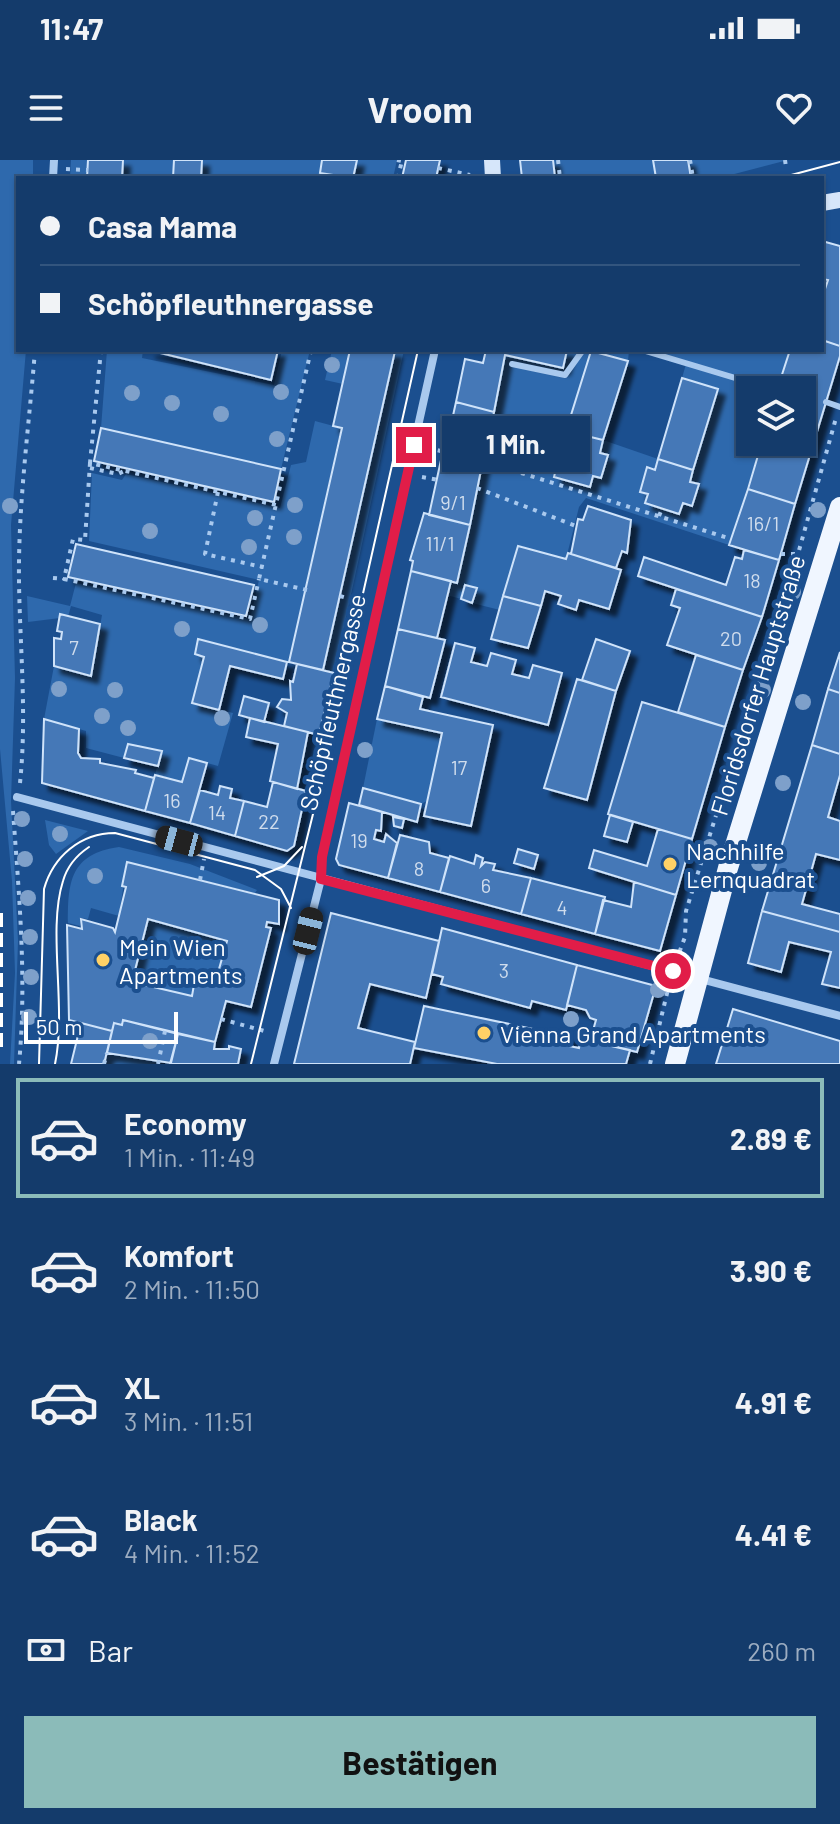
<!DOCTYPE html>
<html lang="de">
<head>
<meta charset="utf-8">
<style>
	:root { --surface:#143b6b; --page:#1d4271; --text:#f1f3f6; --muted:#9dadc1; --line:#33557e; --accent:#8bbbb9 }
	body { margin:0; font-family:Barlow,sans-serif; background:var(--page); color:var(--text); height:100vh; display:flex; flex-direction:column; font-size:30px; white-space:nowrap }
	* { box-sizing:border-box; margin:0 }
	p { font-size:26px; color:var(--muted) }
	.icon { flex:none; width:44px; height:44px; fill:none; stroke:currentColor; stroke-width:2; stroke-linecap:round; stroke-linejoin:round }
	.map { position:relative; height:904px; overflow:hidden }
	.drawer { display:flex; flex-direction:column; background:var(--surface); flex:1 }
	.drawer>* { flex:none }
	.hud { position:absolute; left:16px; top:16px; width:808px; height:176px; border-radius:0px; box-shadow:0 2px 6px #0004,0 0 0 2px var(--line); display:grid; align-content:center; height:176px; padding:0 24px; background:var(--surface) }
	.fabs { position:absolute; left:736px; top:216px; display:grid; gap:16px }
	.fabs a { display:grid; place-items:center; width:80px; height:80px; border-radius:0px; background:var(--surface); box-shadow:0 2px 6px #0004,0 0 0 2px var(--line); font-size:40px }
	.scale { position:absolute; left:24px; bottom:20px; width:154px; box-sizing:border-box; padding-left:8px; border:4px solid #fff; border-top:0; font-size:22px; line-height:28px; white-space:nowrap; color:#fff; -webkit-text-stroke:6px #1b4f8f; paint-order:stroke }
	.end { position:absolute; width:36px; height:36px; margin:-18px; border:10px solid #e11d48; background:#fff; box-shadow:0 0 0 4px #fff }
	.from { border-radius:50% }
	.bubble { position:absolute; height:56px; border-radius:0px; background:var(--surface); box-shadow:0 2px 6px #0004,0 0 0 2px var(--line); font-size:26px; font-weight:700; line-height:56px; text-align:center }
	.car { position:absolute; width:24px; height:48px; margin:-24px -12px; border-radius:10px; box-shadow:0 0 6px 2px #0007; background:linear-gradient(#222 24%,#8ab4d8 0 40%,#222 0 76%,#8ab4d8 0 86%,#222 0) }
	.hud b { display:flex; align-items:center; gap:28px; height:76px; font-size:30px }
	.hud b+b { border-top:2px solid var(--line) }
	.hud i { width:20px; height:20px; background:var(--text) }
	ul { padding:14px 0 0; list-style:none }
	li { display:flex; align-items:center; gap:24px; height:120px; margin:0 16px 12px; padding:0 8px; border:4px solid transparent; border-radius:0px }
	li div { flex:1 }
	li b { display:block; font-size:30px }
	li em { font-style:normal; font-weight:700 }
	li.current { border-color:var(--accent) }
	li>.icon { width:72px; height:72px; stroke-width:1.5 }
	.pay { display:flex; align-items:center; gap:20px; height:88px; padding:0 24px; font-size:30px }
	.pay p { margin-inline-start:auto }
	.cta { display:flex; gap:16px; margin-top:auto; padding:16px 24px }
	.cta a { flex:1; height:92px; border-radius:0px; background:var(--accent); color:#111; font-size:32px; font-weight:700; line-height:92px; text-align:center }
	.status { display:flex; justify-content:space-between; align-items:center; height:56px; padding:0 40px; background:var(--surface); direction:ltr }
	.status svg { height:22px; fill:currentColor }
	header { display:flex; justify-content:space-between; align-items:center; height:104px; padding:0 24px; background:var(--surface); font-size:36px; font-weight:700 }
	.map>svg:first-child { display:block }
</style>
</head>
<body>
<div class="status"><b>11:47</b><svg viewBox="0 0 49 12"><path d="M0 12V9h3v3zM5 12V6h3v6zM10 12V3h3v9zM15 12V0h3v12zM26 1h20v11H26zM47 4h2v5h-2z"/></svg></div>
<header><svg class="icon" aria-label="menu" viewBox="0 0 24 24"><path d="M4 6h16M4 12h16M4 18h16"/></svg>Vroom<svg class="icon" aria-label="heart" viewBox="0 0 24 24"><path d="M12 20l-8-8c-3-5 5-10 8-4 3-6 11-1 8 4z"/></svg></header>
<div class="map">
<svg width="840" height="904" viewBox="0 0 840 904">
	<defs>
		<filter id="shadow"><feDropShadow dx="7" dy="7" stdDeviation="2" flood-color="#0009"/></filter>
	</defs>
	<rect width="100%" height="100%" fill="#1b4f8f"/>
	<!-- green -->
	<path fill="#2e69ad" d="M0,0h33v18h-15v172h8l-15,175 4,153 -4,123 7,140 -4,123h-4l5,-91 -3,-92 -12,-132z
		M71,0h17l-1,18h-17z
		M123,0h274l-4,18h-271z
		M553,0h100l3,18h-101z
		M688,0h100l-69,18h-28z
		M107,190h36l-1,8 132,27 8,-35h28l-29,119 -180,-41z
		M332,190h18l-7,34 -18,-4z
		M392,190h12l-70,323 -11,-3 72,-319z
		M567,190h62l-1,11 -37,-10 -37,126 35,10 4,-11 8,2 7,-22 -8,-3 3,-13 55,19 -3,11 -8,-2 -7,23 8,3 -3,9 34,11 4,-11 8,3 7,-21 -8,-3 28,-93 -36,-11 4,-14 -44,-14h148l-13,40h-27v52h12l-33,103 -143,-47 -7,9 -13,52 -48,-13 -18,64 -28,-7 4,-14 -11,-4 -4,14 -14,-4 4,-14 6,1 28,-130 8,1 4,-21 -7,-2 15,-75 57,13z
		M315,261l26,7 -52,234 -91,-22 -3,14 9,3 -11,46 40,10 -15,53 -29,-8 -7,24 -27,-7 6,-24 -33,-7 -4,14 -38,-10v-17l-42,-12 10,-53 37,9 11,-60 -31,-9 -3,11 -40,5 -1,-26 43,10 6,-23 174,36 9,-39 -170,-39 3,-68 30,7 4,-6 154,34 11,-43 15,-3z
		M377,559l65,14 -15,68 -6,3 -58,-16z
		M45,660l43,11 -32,23 -7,-9z
		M119,687l71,17 67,26 -2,3 -128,-31 -8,54 -28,-8 -3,11 -8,-1v8l-12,-3c0,-41 2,-69 51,-76z
		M148,759l79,22 -12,42 -19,-4 -4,17 -60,-14z
		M107,893l51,8v3h-54z"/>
	<!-- building -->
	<path fill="#4478b7" stroke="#cfe3fa" stroke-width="2" fill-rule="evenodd" filter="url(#shadow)" d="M88,0h35l-1,18h-35z
		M174,0h28l-1,18h-28z
		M322,0h35l-4,18 -33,-5z
		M406,0h34l-4,18h-34z
		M520,0h33l2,18h-33z
		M653,0h35l3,18h-35z
		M822,81l18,5v100l-18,-6v-42l6,-18 -6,-1z
		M822,180l18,6v10l-45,148 -47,-15 14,-47h40v-52h-25l13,-40h32z
		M148,190h130l-7,30z
		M350,190l45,1 -72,319 -34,-8 53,-234 -9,-2z
		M486,190h81l-4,18 -58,-13 -11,57 -38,-10 9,-43 18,4z
		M591,191l37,10 -25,79 -37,-9z
		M682,218l36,11 -25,81 -35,-11z
		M456,242l38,10 -4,18 7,2 -4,21 -8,-1 -4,18 -38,-9z
		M101,268l180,41 -7,33 -180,-41z
		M566,271l37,9 -3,13 8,2 -7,23 -8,-2 -3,11 -36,-10 3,-12 -9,-3 7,-23 9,3z
		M658,299l35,11 -3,12 9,2 -7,22 -9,-3 -4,11 -34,-11 3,-9 -8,-2 7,-25 8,3z
		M441,300l40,10 -11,55 -41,-10z
		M748,329l47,15 -16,56 -50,-15z
		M588,346l43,14 -4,33 -5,-2 -6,17 -45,-14 7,-35 5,1z
		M424,353l46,12 -13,58 -46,-12 2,-10 -3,-1z
		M76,384l178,41 -8,31 -178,-39z
		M518,386l48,13 2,-6 53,17 -12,39 -30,-9 -3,10 -18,-6 3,-8 -16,-5 -4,15 -38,-10z
		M744,390l35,10 -17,57 -124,-41 6,-19 82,28 9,-28 7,2z
		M411,411l40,10 -14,57 -39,-9z
		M465,425l12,3 -5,15 -11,-4z
		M676,429l86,28 -19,53 -76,-25 13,-37 -9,-3z
		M503,436l38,10 -13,42 -37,-9z
		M60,454l40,10 -9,52 -37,-10v-28l7,1 1,-7 -5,-1z
		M398,469l47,11 -15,58 -45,-12z
		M198,479l89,23 -4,17 -53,-13 -11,44 -27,-7 12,-46 -9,-3z
		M596,479l34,12 -14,40 -34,-11z
		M455,483l20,5 -4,14 16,4 4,-13 25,7 -4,14 17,4 4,-13 29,8 -14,52 -107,-28z
		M840,492v41l-12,-4z
		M696,495l47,15 -18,57 -47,-15z
		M297,504l37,9 -15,62 -35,-9 3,-13 -10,-6 5,-8 9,1 -1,-19 3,1z
		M577,519l39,12 -29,109 -43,-12z
		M385,526l38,11 -3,12 73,16 -22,101 -47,-10 18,-83 -65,-14z
		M828,529l12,4v61l-28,-9z
		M244,536l25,7 -5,19 -25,-7z
		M642,542l83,25 -33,112 -84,-25z
		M250,558l58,14 -11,57 -27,-8 8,-37 -32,-7z
		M44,559l35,10 -1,24 3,5 19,1v4l36,7 -1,3 19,5 -9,33 -103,-28z
		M128,584l34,7 -4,15 -34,-8z
		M812,585l28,9v21l-12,42 12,4v39l-24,-6 -14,50 38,10v18l-78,-21z
		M189,598l18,5 -17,60 -45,-12 10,-36 27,7z
		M273,622l33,9 -12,55 -7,5 -52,-15 9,-35 23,6z
		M220,626l12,3 -2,9 14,3 -9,35 -45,-13 10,-33 18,5z
		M363,628l58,16 -4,18 -58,-17z
		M349,643l33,9 -1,19 -5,-1 -2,9 10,3 2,-8 11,9 -9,35 -49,-13 -3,-6z
		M610,655l23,7 -6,20 -23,-6z
		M393,657l11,2 -2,9 -8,-2z
		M658,669l34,10 -16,56 -87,-27 5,-18 53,16z
		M400,675l29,7 1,11 19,5 -9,34 -52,-14z
		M518,689l20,6 -4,14 -20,-6z
		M476,695l7,3 -2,8 4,-4 10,2 -2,6 38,8 -10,36 -81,-22 10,-36 24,8z
		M127,702l152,38v24l-12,-2 -1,5 5,1 -20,79 -25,-6 -11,41 -92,-22 -1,5 -8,-2 -2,8 -43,-11 -2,-95 15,4 -1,-10 32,9 2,4 11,-45 -4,-1zM148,759l79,22 -12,42 -20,-4 -3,17 -60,-14z
		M531,718l74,19 -10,37 -74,-20z
		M634,722l42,13 -16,56 -65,-17 8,-34 28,7z
		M762,751l78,21v56l-18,-4 9,-32 -42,-10 -8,30 -33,-9z
		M331,753l108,28 -13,57 -56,-14 -12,44 57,14 -5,22h-116z
		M442,768l135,37 -11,45 -34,-9 -2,7 -89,-24 2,-7 -11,-3z
		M577,805l79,21 -19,66 -47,-11 6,-21 -6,-2 -4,-8 -19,-5z
		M424,846l147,31 -2,9 10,2 2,-9 49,11 -4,14h-129l-83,-16z
		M733,849l107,32v23h-124z
		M123,860l55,14 -7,29 -64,-10 7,-30 8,2z
		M81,863l31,8 -8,33h-33z
		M178,874l37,8 -1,7h15v-3l12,3 -3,15h-68z"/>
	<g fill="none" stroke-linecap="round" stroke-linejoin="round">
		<!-- path -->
		<path stroke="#a9c9ee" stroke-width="4" stroke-dasharray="4 6" stroke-linecap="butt" d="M397,0l9,2
			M558,0l2,18
			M690,0l3,18
			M785,0l1,7
			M438,8l32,7
			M66,9l22,1
			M398,18l4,-18
			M822,122l5,1
			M101,190l-11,113 186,42
			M428,288l17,4
			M483,301l248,78
			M90,303l-5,77 -12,-1 -9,40 186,40 9,-40
			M90,308l28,6 6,-3
			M422,317l17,3
			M477,328l99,38
			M218,332l-13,62 57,13
			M659,356l3,-7
			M781,394h17
			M53,418l11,1
			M307,430l-48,-11 52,-229
			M340,436l25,7
			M20,623c7,-67 0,-134 -1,-201 -1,-78 10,-155 16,-232
			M13,651c6,84 14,168 6,253
			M200,720l4,-21
			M676,801l9,-24 1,-26 112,-357 38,-136
			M221,859l47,13
			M104,904l3,-11
			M158,904l7,-33
			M650,904l19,-79"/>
		<!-- lane -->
		<path stroke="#a9c9ee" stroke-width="6" d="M642,190l133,40
			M512,204l53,11 18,-25
			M826,242l14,5"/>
		<!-- street -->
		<path stroke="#a9c9ee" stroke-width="8" d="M53,18l1,-18
			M17,637l823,219
			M274,904l47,-185 1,-22 113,-507"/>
		<!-- secondary -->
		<path stroke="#d6e6fa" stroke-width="16" d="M492,0l1,18
			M822,43l18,-3"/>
		<!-- primary -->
		<path stroke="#f0f6ff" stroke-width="20" d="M675,904l53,-196 112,-361"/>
		<!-- tram -->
		<path stroke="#fff" stroke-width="2" d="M780,18l60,-16
			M257,717l27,-11 18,-19
			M39,904l5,-175c9,-32 36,-56 71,-56l140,37 26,19 10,19
			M55,904c12,-57 -8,-133 8,-183 4,-14 14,-26 26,-34
			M251,904l64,-258 103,-456"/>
		<!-- rail -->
		<path stroke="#fff" stroke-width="6" stroke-dasharray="14 6" stroke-linecap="butt" d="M0,753v139"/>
	</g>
	<!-- trees -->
	<g fill="#7ea0ca">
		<circle cx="332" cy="205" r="8"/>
		<circle cx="281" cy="232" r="8"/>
		<circle cx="132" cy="233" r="8"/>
		<circle cx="172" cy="243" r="8"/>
		<circle cx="221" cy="254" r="8"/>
		<circle cx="277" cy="279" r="8"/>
		<circle cx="295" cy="345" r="8"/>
		<circle cx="10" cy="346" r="8"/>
		<circle cx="818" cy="350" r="8"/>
		<circle cx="255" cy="358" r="8"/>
		<circle cx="150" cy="371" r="8"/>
		<circle cx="294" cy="377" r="8"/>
		<circle cx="249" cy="387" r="8"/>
		<circle cx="793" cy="432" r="8"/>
		<circle cx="260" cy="465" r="8"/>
		<circle cx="182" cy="469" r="8"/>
		<circle cx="59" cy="529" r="8"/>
		<circle cx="115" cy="530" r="8"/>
		<circle cx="763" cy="530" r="8"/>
		<circle cx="803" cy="542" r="8"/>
		<circle cx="102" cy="556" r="8"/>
		<circle cx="222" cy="558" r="8"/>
		<circle cx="128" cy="568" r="8"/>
		<circle cx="365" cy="590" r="8"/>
		<circle cx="783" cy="623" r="8"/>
		<circle cx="22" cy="659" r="8"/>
		<circle cx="60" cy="674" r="8"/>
		<circle cx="710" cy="687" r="8"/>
		<circle cx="25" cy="699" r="8"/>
		<circle cx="759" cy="703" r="8"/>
		<circle cx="95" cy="716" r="8"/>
		<circle cx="28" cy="738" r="8"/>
		<circle cx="30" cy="777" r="8"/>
		<circle cx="31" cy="817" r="8"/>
		<circle cx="658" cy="830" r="8"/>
		<circle cx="29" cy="857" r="8"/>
		<circle cx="571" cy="859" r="8"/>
		<circle cx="150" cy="881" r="8"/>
	</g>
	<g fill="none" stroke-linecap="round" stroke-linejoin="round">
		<!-- route -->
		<path stroke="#e11d48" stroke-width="10" d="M414,285l-92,412 -1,22 352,92"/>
	</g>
	<!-- markers -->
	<g fill="#ffd166" stroke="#1b4f8f" stroke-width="3">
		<circle cx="670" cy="704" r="8"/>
		<circle cx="103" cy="800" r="8"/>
		<circle cx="484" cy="873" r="8"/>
	</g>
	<g text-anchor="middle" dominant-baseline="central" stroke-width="8" stroke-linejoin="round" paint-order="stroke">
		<!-- number labels -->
		<g font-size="20" fill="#d0dded">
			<text x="453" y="342">9/1</text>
			<text x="763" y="363">16/1</text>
			<text x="440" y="383">11/1</text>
			<text x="752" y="420">18</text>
			<text x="731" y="478">20</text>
			<text x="74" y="487">7</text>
			<text x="459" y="607">17</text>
			<text x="172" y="640">16</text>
			<text x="217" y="652">14</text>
			<text x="269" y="661">22</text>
			<text x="359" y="680">19</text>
			<text x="419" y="708">8</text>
			<text x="486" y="725">6</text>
			<text x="562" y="747">4</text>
			<text x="504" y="810">3</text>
		</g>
		<!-- street labels -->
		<g font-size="24" fill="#fff" stroke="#1b4f8f">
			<text transform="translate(757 525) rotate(-73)">Floridsdorfer Hauptstraße</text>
			<text transform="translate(332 542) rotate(-77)">Schöpfleuthnergasse</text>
		</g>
		<!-- poi labels -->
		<g font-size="24" fill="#fff" stroke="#1b4f8f" text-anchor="start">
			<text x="686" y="690">Nachhilfe<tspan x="686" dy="28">Lernquadrat</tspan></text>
			<text x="119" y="786">Mein Wien<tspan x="119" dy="28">Apartments</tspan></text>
			<text x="500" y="873">Vienna Grand Apartments</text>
		</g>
	</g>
</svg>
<div class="fabs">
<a><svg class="icon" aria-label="layers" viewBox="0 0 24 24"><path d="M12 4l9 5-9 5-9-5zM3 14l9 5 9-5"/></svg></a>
</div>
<div class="scale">50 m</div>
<i class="end from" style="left:673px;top:811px"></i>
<i class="end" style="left:414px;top:285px"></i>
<div class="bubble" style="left:442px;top:256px;width:148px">1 Min.</div>
<i class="car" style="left:179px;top:681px;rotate:285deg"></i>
<i class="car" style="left:308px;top:771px;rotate:14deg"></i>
<div class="hud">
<b><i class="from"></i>Casa Mama</b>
<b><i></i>Schöpfleuthnergasse</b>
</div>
</div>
<section class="drawer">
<ul>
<li class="current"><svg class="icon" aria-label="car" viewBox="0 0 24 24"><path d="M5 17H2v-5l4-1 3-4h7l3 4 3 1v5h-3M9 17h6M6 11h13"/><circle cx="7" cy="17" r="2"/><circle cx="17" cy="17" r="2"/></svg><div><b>Economy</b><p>1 Min. · 11:49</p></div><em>2.89 €</em></li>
<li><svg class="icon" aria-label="car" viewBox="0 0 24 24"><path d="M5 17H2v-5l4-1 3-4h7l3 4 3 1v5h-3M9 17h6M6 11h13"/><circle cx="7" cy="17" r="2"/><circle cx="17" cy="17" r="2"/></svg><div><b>Komfort</b><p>2 Min. · 11:50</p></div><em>3.90 €</em></li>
<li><svg class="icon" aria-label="car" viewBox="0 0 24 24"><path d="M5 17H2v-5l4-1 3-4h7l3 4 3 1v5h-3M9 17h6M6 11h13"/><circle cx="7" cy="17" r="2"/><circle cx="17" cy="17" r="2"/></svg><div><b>XL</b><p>3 Min. · 11:51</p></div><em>4.91 €</em></li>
<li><svg class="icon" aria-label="car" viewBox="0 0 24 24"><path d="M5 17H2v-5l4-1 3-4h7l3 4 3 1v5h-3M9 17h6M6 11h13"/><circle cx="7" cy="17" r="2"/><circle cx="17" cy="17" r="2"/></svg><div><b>Black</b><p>4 Min. · 11:52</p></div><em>4.41 €</em></li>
</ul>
<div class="pay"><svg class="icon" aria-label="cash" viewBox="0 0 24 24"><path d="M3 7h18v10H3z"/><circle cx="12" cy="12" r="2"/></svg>Bar<p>260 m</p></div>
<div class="cta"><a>Bestätigen</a></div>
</section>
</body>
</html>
